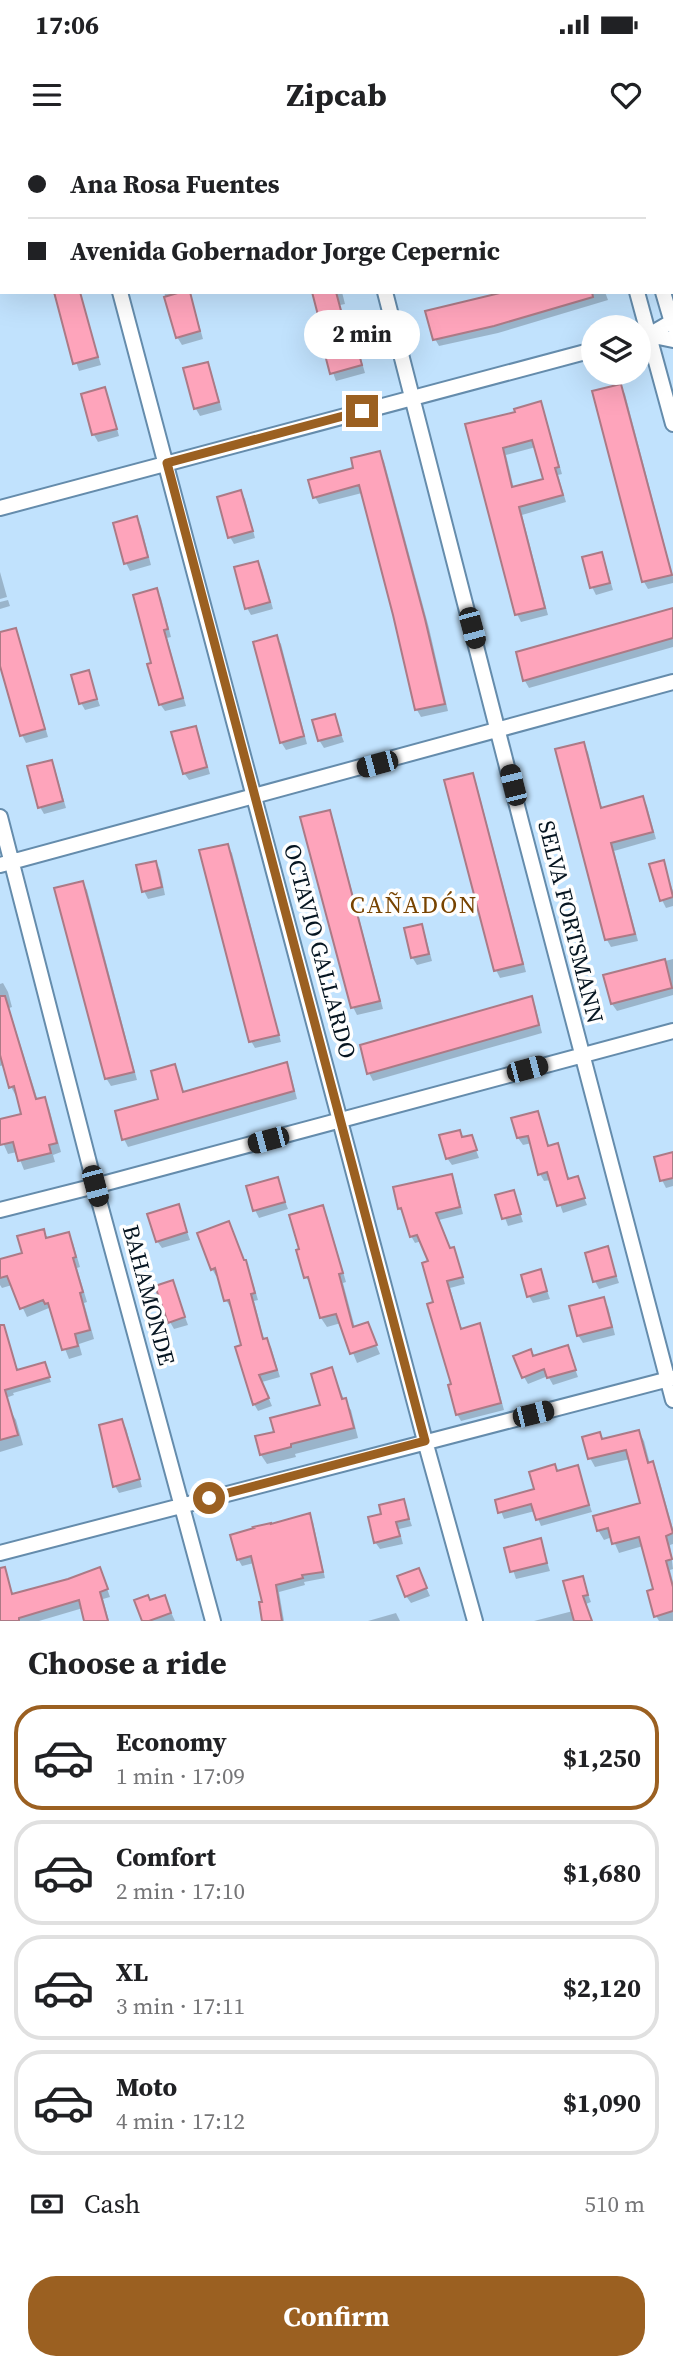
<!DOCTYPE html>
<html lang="en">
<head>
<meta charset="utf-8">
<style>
	:root { --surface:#fff; --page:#f6f6f6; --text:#202124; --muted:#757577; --line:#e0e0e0; --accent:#9b6021 }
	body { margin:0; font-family:"Source Serif 4",serif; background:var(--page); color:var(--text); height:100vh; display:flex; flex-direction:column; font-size:26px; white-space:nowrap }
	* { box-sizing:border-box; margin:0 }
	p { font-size:23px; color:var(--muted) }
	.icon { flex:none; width:38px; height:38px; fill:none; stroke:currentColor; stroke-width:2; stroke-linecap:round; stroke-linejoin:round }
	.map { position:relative; height:1481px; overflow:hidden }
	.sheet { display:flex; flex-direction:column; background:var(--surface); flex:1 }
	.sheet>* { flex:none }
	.hud { position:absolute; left:0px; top:0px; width:674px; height:154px; box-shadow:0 7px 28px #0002; display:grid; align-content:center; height:154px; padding:0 28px; background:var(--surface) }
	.tools { position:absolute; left:581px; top:175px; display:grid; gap:14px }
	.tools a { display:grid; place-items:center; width:70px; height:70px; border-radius:50%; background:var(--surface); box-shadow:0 7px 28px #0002; font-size:35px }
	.end { position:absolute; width:32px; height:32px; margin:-16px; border:9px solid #9b6021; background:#fff; box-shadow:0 0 0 4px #fff }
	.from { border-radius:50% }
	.bubble { position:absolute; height:49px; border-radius:24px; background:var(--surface); box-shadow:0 7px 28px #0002; font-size:23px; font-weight:700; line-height:49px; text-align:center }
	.car { position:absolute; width:21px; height:42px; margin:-21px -10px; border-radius:9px; box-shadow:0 0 5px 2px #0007; background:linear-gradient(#222 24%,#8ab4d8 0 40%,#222 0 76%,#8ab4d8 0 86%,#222 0) }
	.hud b { display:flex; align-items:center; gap:24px; height:66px; font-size:26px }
	.hud b+b { border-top:2px solid var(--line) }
	.hud i { width:18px; height:18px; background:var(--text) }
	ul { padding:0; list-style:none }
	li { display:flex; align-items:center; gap:21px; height:105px; margin:0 14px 10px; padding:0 14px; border:4px solid var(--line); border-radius:28px }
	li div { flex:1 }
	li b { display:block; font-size:26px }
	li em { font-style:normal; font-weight:700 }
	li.current { border-color:var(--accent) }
	li>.icon { width:63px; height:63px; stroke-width:1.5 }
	h2 { padding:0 28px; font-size:32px; line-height:84px }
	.pay { display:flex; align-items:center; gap:18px; height:77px; padding:0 28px; font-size:26px }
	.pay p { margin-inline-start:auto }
	.cta { display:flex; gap:14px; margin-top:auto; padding:14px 28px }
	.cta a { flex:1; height:80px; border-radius:28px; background:var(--accent); color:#fff; font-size:28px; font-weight:700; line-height:80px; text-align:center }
	.status { display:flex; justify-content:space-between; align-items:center; height:49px; padding:0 35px; background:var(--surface); direction:ltr }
	.status svg { height:19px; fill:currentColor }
	header { display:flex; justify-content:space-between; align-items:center; height:91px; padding:0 28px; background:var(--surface); font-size:32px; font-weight:700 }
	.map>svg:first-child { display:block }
</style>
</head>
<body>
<div class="status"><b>17:06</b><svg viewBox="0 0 49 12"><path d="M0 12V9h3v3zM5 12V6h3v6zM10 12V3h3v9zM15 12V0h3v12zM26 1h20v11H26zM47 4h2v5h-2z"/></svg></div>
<header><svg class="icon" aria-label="menu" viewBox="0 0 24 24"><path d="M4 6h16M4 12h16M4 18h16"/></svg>Zipcab<svg class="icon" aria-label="heart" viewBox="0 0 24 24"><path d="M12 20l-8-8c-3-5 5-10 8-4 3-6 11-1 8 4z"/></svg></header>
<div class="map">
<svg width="673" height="1481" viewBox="0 0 673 1481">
	<rect width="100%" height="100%" fill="#c1e2fd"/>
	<!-- shadow -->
	<path fill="#0003" fill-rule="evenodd" d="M271,0h30l1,2h-31z
		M394,0h31v2h-30z
		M527,0h31v2h-30z
		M53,152h26l22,73 -22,6z
		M164,152h26l13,47 -21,6 -5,-8z
		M313,152h29l3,12 -5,1 11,41 4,-1 4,7 6,21 -29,8 -10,-28 4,-1z
		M503,152h102l3,8 -110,33 -59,13 -4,-7z
		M207,224l4,7 11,39 -22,6 -4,-7 -11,-39z
		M620,246l5,8 48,183v6l-25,6 -4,-7z
		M104,249l4,8 11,39 -21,6 -4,-7 -11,-40z
		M540,263l4,8 18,63 -4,1 8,27 -44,13 26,100 -27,7 -4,-8 -50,-189 50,-12zM536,307l9,33 -31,9 -8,-34z
		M379,313l5,8 45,167 19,83 -27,6 -4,-7 -22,-95 -33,-122 -43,11 -4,-7z
		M240,352l5,7 10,39 -21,6 -4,-7z
		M136,378l5,8 10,39 -21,6 -4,-8z
		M601,414l4,8 8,28 -17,5 -4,-8z
		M257,423l5,7 11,39 -22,6 -4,-7z
		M0,432l7,25 -7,2z
		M156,450l5,8 10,39 -4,1 19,68 -21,5 -5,-7 -6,-40z
		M8,460l2,6 -10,3v-7z
		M673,469v38l-144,41 -4,-7 -7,-28z
		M15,490l4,7 29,100 -22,6 -4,-8 -22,-76v-25z
		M276,497l5,7 26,100 -21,6 -5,-8z
		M88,532l12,34 -15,4 -4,-7z
		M334,576l10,26 -20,6 -5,-8z
		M195,588l4,7 11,39 -21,6 -5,-7z
		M583,604l5,8 14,57 41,-11 4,8 9,33 -42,12 24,90 -27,6 -4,-7 -50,-190z
		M51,622l4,7 11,39 -22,6 -4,-7z
		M472,635l4,7 50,190 -26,6 -4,-8z
		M329,672l4,7 50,190 -26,6 -4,-8z
		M227,706l5,7 49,189 -26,6 -4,-7z
		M663,722l10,29v15l-7,2 -4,-8z
		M156,723l4,7 5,25 -17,4 -4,-8z
		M83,743l4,7 50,190 -26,6 -5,-8z
		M421,786l4,8 7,27 -15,4 -5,-8z
		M673,819v36l-56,16 -5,-7 -6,-28z
		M3,843l5,9 4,15 -3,1 29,93 6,-2 5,9 12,44 -8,3 2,7 -31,8 -7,-18 -9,2 -8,-18v-15l24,-6 -6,-19h-2l-5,-9 -7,-22 -4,1v-82z
		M531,858l4,7 7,28 -169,48 -4,-8z
		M286,924l4,7 7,28 -169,48 -4,-8 37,-39 13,-34 10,27z
		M538,973l11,34 8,-2 13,36 7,-2 10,26 -24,8 -12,-33 -7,1 -4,-7 -8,-31 -9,2 -5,-7 -4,-18z
		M471,997l8,21 -27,7 -5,-7 16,-19z
		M673,1014v32l-7,2 -4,-8z
		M451,1036l4,7 8,31 -24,6 11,30 3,-1 4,7 8,28 -15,4 12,42 17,-5 4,7 21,78 -43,11 -4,-7 -22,-111 -5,-41 -8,-21 -7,2 -4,-7 -11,-28z
		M277,1039l11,30 -29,9 -4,-8z
		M513,1052l10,30 -15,4 -11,-30z
		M178,1066l12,34 -28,8 -5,-7z
		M322,1067l5,9 19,66 -3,1 12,45 12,-4 13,30 -23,9 -16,-40 -14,4 -6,-9 -9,-32 -6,-9z
		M229,1083l15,39 5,7 9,31 -4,1 10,39h3l4,7 9,30 -18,5 10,24 -14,5 -4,-7 -21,-97h-3l-4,-7 -7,-25 -3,1 -4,-7z
		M43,1091l5,8 20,-5 5,9 7,24 -3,1 10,34 -3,1 10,36 -15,5 3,11 -13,4 -20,-51 -22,9 -15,-32 -10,3 -2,-3v-24l24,-7z
		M607,1108l12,35 -20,6 -4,-8z
		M540,1131l10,28 -17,4 -4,-7z
		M172,1142l16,43 -14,4 -4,-7z
		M603,1159l5,8 7,28 -32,8 -5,-8z
		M7,1201l11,30 26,-7 7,18 -38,11 1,2 -14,5v-57z
		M567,1207l11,30 -25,8 -5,-9 -20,8 -4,-7 9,-20z
		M332,1229l12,31 7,10 7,28 -63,16 1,3 -29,7 -6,-9 15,-22 46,-27z
		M10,1270l6,10 7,25 -23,7v-39z
		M121,1281l5,7 16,59 -23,6 -4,-7z
		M639,1292l5,9 6,23 2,-1 5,9 16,57v15l-3,1 3,24 -3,1 3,12v39h-14l-3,-5 -1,-26 -12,-44 -24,7 -7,-16 -8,3 -6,-10 44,-26 -12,-45 -35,8 -5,-9 9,-24 4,7z
		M554,1326l4,7 19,-6 15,45 -51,14 -6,-15 -31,8 -7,-18 39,-11z
		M403,1361l9,25 -13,3 4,15 -23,5 -5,-7 8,-27z
		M309,1375l4,7 12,56 -21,4 1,3 -26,7 5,29h-20l1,-18 -11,-40 -12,3 -4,-7z
		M540,1400l10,31 -34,8 -10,-30z
		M103,1437l7,20 -7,2 6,22h-23l-3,-13 -44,13h-39v-30l9,-2 4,7z
		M422,1438l8,18 -19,7 -5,-7z
		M582,1438l9,24 -5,2 6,17h-58l39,-10z
		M164,1457l11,24h-31l6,-19z
		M396,1473l4,8h-32z"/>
	<!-- building -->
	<path fill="#fea4bb" stroke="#ac7a86" stroke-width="2" fill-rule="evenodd" d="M54,152h26l18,65 -25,7z
		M181,152h9l10,39 -24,7 -12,-41z
		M312,152h24l14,52 6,-1 6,22 -32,9 -6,-23 3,-1z
		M504,152h88l1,5 -99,29 -61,14 -8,-29z
		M208,222l11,40 -25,7 -11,-41z
		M621,244l51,191 -30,7 -50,-191z
		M105,247l12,42 -25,6 -11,-41z
		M541,261l18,66 -4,1 8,27 -44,12 26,101 -30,7 -50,-191 50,-12 -1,-3zM532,300l11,39 -31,8 -9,-39z
		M380,311l45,168 20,85 -30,6 -22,-95 -34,-130 -46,13 -5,-18 45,-12 -2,-10z
		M241,350l12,41 -25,7 -11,-41z
		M137,376l11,41 -24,7 -11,-41z
		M602,412l8,31 -20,5 -8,-31z
		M258,421l12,41 -25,7 -11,-42z
		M157,448l11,41 -4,1 19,68 -24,7 -12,-41 4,-1 -18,-68z
		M673,468v30l-150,43 -7,-29z
		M16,488l29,101 -25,7 -20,-70v-34z
		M277,495l27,101 -24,7 -27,-101z
		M89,530l8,29 -18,5 -8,-29z
		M335,574l6,21 -23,6 -6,-21z
		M196,586l11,41 -24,7 -12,-42z
		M584,602l17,66 42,-12 10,36 -42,11 24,91 -30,6 -50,-191z
		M52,620l11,41 -25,7 -11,-42z
		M473,633l50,191 -29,7 -50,-191z
		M330,670l50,191 -29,7 -51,-191z
		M228,704l51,191 -30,7 -50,-192z
		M664,720l9,37 -13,4 -11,-37z
		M156,721l6,26 -20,5 -6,-27z
		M83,741l51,191 -29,7 -51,-191z
		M422,784l7,30 -18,4 -7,-30z
		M665,819l7,29 -61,16 -8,-29z
		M0,856h5l31,103 9,-2 12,46 -8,2 2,8 -33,8 -5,-19 -13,3v-26l21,-5 -7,-28 -5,2 -9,-33z
		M532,856l7,29 -172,49 -7,-29z
		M287,922l7,29 -172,49 -7,-29 43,-12 -7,-28 24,-7 8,28z
		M538,971l10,35 10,-3 10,36 10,-3 7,22 -28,8 -10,-34 -9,3 -10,-39 -11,2 -6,-20z
		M460,990l2,7 10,-2 5,15 -31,9 -7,-24z
		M673,1012v26l-13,3 -6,-24z
		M452,1034l8,33 -24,6 14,35 4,-1 9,30 -16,4 14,48 19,-6 21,80 -45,12 -8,-30 3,-1 -24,-80 6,-2 -11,-39 6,-2 -11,-26 -7,2 -9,-29 -3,1 -5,-22z
		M278,1037l7,25 -32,9 -7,-25z
		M514,1050l7,24 -19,5 -7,-24z
		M179,1064l8,28 -31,10 -9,-28z
		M323,1065l20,68 -4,1 14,53 15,-5 9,23 -27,9 -14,-40 -16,4 -12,-41 -4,1 -8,-28 3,-1 -10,-34z
		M229,1081l15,39h2l9,33 -4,1 12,45 4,-1 10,32 -18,5 10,23 -16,7 -18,-58 6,-2 -12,-45 -5,1 -9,-33 -4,2 -14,-37z
		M44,1089l2,9 23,-6 7,25 -3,1 10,34 -3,1 10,37 -15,4 3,12 -16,4 -14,-47 -3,1 -2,-4 -23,9 -13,-33 -7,2v-19l22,-6 -5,-17z
		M608,1106l8,30 -23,6 -8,-29z
		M541,1129l6,22 -20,6 -6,-22z
		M173,1140l12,37 -17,6 -13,-37z
		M604,1157l8,30 -35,9 -8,-30z
		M0,1185h4l13,45 28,-8 5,15 -45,13 13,45 -18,5z
		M568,1205l8,25 -29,8 -3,-9 -22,9 -9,-22 18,-7 2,7z
		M332,1227l10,32 4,-1 8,30 -63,16v3l-31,8 -5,-19 19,-4 -4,-14 50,-13 -9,-31z
		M122,1279l18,60 -27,8 -14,-62z
		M639,1290l9,33 5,-2 20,72 -7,3 6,23 -6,2 7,26v24l-19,6 -7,-26 6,-2 -14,-52 -27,7 -4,-16 -11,3 -4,-15 47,-13 -14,-53 -38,9 -6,-22 18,-5 2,7z
		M555,1324l2,7 21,-6 11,40 -53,15 -5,-16 -33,9 -3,-13 39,-11 -5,-17z
		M404,1359l5,20 -13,3 4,14 -26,7 -6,-26 13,-3 -2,-9z
		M310,1373l13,59 -21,3 1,3 -27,7 6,36h-20l-3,-19h3l-11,-46 -14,4 -7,-25 24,-7 -1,-1 18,-4v1z
		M541,1398l6,25 -37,9 -6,-24z
		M5,1427l7,27 56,-15 32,-12 8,22 -8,3 8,29h-24l-5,-21 -60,18v3h-19v-53z
		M419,1428l8,20 -22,9 -8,-21z
		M583,1436l5,19 -5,1 9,25h-18l-11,-40z
		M148,1455l2,5 15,-5 6,18 -22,8h-7l-8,-21z"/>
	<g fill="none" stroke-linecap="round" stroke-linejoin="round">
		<!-- minor casing -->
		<g stroke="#658cac" stroke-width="18">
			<path id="minor" d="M78,0l1,2
				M346,0v2
				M596,0l1,2
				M623,0l1,2
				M21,2l6,-2
				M0,7h2
				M120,152l305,1149 50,180
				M385,152c94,370 190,739 288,1108
				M637,152l36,132
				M663,152l10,34
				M649,195l24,5
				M639,198l10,-3 24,-14
				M0,368l593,-158
				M0,677l95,369 118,435
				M0,725l673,-183
				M0,1070l95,-24 578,-155
				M0,1413l673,-175"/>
		</g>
		<!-- minor -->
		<use href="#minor" stroke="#fff" stroke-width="14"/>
	</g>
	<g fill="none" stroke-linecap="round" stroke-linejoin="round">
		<!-- route -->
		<path stroke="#9b6021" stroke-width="9" d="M209,1358l216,-57 -258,-978 195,-52"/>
	</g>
	<g text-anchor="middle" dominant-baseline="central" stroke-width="7" stroke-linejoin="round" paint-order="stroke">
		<!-- street labels -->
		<g font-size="23" fill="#061521" stroke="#fefefe">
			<text transform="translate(571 782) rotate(76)">SELVA FORTSMANN</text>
			<text transform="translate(320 811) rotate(75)">OCTAVIO GALLARDO</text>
			<text transform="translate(149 1155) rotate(75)">BAHAMONDE</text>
		</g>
		<!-- neighbourhood labels -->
		<g font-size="24" letter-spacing="2" fill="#774300" stroke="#fefefe">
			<text x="414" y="764">CAÑADÓN</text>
		</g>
	</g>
</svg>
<div class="tools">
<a><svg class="icon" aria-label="layers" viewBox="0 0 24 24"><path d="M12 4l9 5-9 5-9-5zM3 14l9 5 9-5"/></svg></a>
</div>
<i class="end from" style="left:209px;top:1358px"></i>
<i class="end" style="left:362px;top:271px"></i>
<div class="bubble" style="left:304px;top:170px;width:116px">2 min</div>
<i class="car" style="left:472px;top:488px;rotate:165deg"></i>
<i class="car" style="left:377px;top:624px;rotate:255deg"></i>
<i class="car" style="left:513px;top:645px;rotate:346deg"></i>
<i class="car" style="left:527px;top:929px;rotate:75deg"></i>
<i class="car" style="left:268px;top:1000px;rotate:255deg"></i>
<i class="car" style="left:95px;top:1046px;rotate:165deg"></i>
<i class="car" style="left:533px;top:1274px;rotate:76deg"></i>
<div class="hud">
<b><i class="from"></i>Ana Rosa Fuentes</b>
<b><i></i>Avenida Gobernador Jorge Cepernic</b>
</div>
</div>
<section class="sheet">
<h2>Choose a ride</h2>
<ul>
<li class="current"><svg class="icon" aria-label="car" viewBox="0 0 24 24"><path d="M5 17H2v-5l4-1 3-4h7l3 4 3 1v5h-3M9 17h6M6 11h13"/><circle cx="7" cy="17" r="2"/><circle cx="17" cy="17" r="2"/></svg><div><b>Economy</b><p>1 min · 17:09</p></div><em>$1,250</em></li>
<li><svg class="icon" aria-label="car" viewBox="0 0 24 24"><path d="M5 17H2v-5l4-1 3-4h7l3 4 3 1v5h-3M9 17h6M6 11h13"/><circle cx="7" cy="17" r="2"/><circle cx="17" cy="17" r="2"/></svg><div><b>Comfort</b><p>2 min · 17:10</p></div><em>$1,680</em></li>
<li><svg class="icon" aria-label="car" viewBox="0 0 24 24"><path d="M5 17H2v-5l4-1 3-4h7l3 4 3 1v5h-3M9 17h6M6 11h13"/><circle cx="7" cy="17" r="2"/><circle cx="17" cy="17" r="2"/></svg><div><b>XL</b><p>3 min · 17:11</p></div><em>$2,120</em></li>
<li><svg class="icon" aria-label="car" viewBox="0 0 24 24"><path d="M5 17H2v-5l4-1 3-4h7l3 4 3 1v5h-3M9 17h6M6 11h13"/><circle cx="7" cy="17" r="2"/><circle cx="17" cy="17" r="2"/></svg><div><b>Moto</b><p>4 min · 17:12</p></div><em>$1,090</em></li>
</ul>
<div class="pay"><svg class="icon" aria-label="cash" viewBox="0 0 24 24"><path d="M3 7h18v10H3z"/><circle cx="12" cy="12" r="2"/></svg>Cash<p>510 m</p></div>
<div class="cta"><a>Confirm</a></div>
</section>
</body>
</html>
